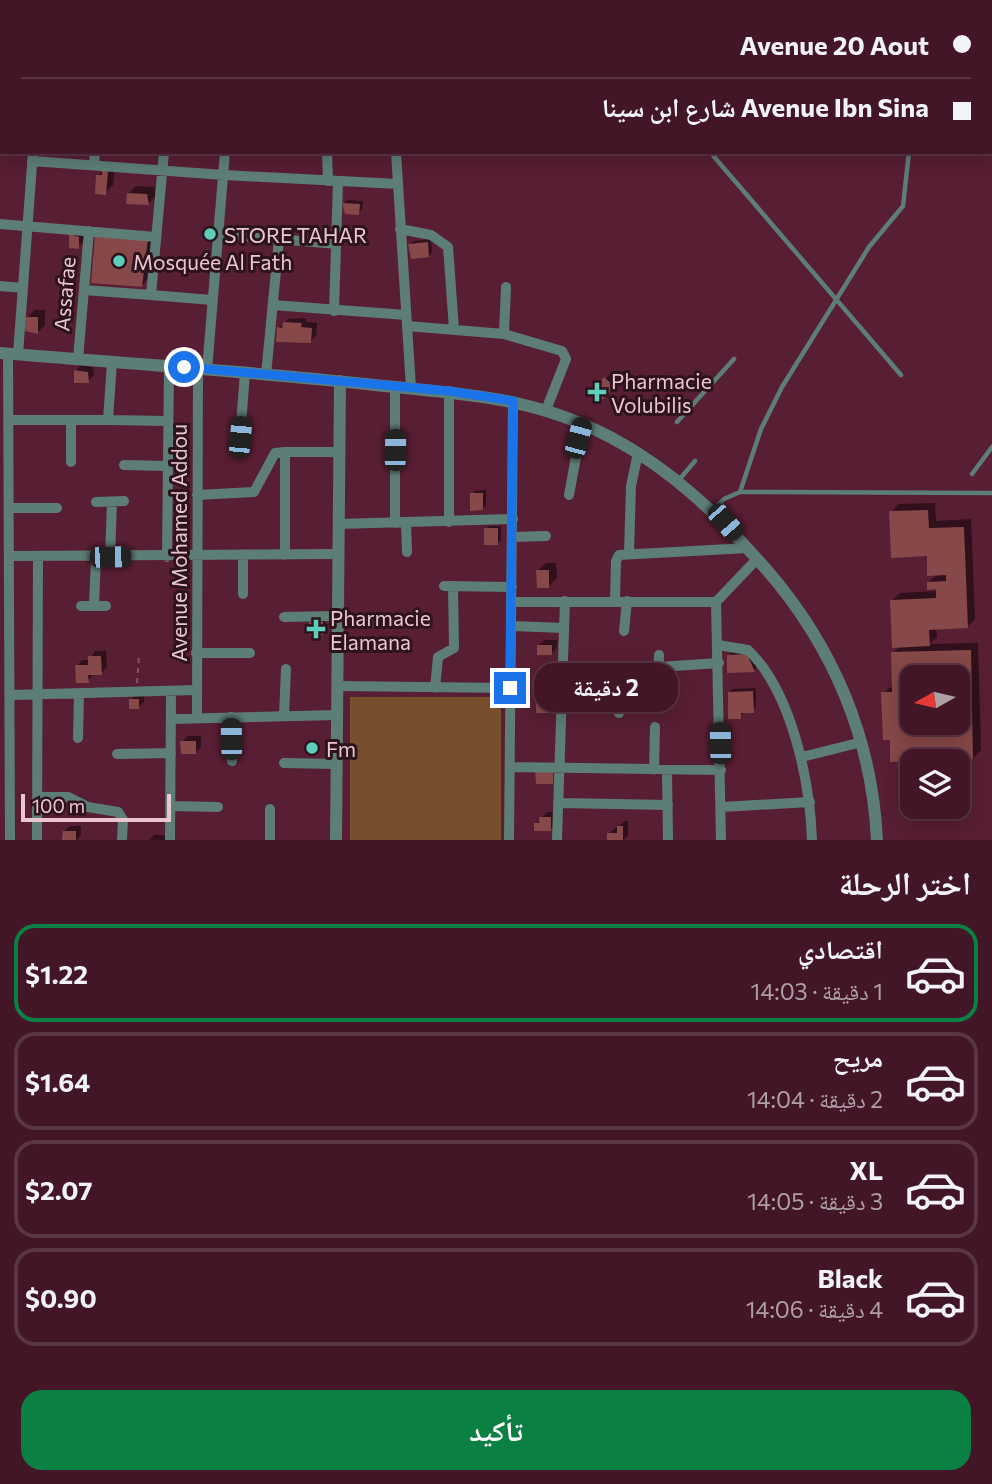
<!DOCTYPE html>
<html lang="ar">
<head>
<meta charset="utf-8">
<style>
	:root { --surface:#421626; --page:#4c2332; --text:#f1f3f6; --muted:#ae9fa7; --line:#5a3543; --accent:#0b8043 }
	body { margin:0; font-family:Commissioner,"Noto Naskh Arabic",sans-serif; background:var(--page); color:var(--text); direction:rtl; height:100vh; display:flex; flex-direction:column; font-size:26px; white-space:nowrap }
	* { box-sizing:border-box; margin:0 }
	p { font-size:23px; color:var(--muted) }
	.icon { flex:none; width:38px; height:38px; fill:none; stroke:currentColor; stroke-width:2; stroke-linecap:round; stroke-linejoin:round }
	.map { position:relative; height:840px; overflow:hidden; direction:ltr }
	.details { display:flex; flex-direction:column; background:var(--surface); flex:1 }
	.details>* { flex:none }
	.banner { position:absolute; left:0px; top:0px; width:992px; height:154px; box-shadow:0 4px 18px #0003,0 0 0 2px var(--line); direction:rtl; display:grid; align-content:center; height:154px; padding:0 21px; background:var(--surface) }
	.needle { width:46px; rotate:262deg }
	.tools { position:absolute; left:900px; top:665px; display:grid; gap:14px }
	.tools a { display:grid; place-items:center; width:70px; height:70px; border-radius:14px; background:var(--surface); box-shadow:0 4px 18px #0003,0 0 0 2px var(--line); font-size:35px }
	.scale { position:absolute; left:21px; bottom:18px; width:150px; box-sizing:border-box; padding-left:7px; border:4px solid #ebc6d0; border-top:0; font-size:19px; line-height:24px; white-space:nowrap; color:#ebc6d0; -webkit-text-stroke:5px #2d131c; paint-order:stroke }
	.end { position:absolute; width:32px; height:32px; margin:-16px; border:9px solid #1a73e8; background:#fff; box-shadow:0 0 0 4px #fff }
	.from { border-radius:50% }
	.bubble { position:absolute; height:49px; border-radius:21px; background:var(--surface); box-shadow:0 4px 18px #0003,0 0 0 2px var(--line); font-size:23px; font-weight:700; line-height:49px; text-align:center; direction:rtl }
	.car { position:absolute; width:21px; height:42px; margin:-21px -10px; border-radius:9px; box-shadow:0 0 5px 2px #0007; background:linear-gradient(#222 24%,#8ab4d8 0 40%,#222 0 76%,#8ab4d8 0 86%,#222 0) }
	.banner b { display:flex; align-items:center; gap:24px; height:66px; font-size:26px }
	.banner b+b { border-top:2px solid var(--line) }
	.banner i { width:18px; height:18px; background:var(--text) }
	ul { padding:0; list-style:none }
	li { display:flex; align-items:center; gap:21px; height:98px; margin:0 14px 10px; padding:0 7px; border:4px solid var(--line); border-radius:21px }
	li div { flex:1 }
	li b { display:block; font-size:26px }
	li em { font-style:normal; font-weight:700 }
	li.selected { border-color:var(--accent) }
	li>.icon { width:63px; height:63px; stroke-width:1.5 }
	h2 { padding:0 21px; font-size:32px; line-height:84px }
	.primary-button { display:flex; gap:14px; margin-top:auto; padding:14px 21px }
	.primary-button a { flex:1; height:80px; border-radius:21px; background:var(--accent); color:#fff; font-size:28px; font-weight:700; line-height:80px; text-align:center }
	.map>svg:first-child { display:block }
</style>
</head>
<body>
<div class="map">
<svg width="992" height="840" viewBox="0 0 992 840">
	<rect width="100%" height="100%" fill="#581e33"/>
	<!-- green -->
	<path fill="#774f2c" d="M350,697h151v143h-151z"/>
	<!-- shadow -->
	<path fill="#0007" fill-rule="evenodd" d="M115,164l-2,21 -8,8 -7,-18z
		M136,186l19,1 1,9 -8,8 -20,-10z
		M347,200l16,1 -1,8 -3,4 -15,-10z
		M79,227l7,12 -8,8 -7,-12z
		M105,228l50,4 -5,45 -8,8z
		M431,239l1,13 -3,4 -19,-12 4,-3z
		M35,310h10v15l-8,8 -10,-15z
		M303,318h3v4l11,1 -1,13 -6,6 -31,-14 9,-9z
		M81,365l12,2 1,8 -6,6 -12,-11z
		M613,371l7,6 -12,13 -14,2z
		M486,490v15l-3,4 -11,-15 3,-3z
		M935,503l1,18 35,-2 4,100 -7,7 -32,2 1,9 -8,7 49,-1 3,107 -8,8 -82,-19 -8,-46 11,-8 -1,-32 7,-7 -8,-46 8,-7 37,-2v-4l-9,-4 10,-9 -10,-19 -37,-43 8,-8zM912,677h45v46h-45z
		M489,526h12v14l-4,3 -11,-14z
		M546,563h10l1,15 -8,8 -11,-16z
		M315,619h11v11l-4,3 -11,-10z
		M544,640h13v7l-5,6 -14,-7z
		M752,649l7,16 -5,5 -25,-15 5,-5z
		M95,651h11l1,16 -6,6h-7l-6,8 -11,-15 5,-6h8z
		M756,688v20l-12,4 -4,5 -11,-25 4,-3z
		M544,693h13v12l-6,6 -13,-13z
		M136,694h8v8l-6,5 -8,-7z
		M188,736h13v11l-5,5 -14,-10z
		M547,812h9v12l-6,5 -14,-5z
		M625,821h3v15l-5,4h-15v-6z
		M70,826h11v9l-4,5h-13v-9z
		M154,835h12l-1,5h-16z"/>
	<!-- building -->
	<path fill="#864848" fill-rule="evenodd" d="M102,171h6l-2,24 -11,-1 1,-19h6z
		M127,193l20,1 2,11 -23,-1z
		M342,203l18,1 -1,11 -14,-1z
		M69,234l10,3v12l-10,-1z
		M95,236l53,3 -6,48 -51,-4z
		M428,242l1,15 -18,2 -3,-15z
		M25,317h13v17l-13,-3z
		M283,322l19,1 -1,4 11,1 -1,15 -35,-1 1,-15 5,1z
		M74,370l14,2 1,11h-15z
		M604,377l10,9 -13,15 -10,-9z
		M470,493h13v17l-13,1z
		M928,510l1,18 35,-1 4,101 -39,2 1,16 -38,2 -2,-48 46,-2v-9l-9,1v-8l19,-1v-6l-19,1v-20l-36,2 -2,-47z
		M484,528h14v17h-14z
		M536,570h13v18h-12z
		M309,622h14v13h-13z
		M537,645h15v10h-15z
		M971,650l2,109 -83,3v-22h-7l-2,-48h11l-1,-40zM912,677h45v46h-45z
		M747,654l8,18 -28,1v-18z
		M88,656h13l1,19h-14l1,8h-13l-1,-18h13z
		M753,691l1,22h-13v6h-13v-27z
		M536,698h16v15h-16z
		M129,699h10v10h-10z
		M180,741h16v13h-15z
		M535,769h18v15h-17z
		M539,817h12v14h-17v-8h5z
		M617,826h6v14h-16v-7h10z
		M63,831h13v9h-14z"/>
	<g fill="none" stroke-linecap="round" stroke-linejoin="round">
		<!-- path -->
		<path stroke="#855163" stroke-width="2" stroke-dasharray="5 5" stroke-linecap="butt" d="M137,683l2,-27"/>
		<!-- service -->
		<path stroke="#5d7d77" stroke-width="4.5" d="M1,0l9,2
			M670,0l2,2
			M741,2v-2
			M990,7l2,-3
			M710,152l191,223
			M677,422l57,-63
			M972,474l20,-27
			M679,480l16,-19
			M740,492l21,-63 21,-42 87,-140 34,-41 6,-54
			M713,510l11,-11 16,-7 252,1"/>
		<!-- minor -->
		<path stroke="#5d7d77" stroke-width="10" d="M20,0v2
			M134,0v2
			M180,0v2
			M221,0l1,2
			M262,0v2
			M307,0v2
			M351,0v2
			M375,2h10
			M0,107h2
			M164,152l-13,143 61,5
			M327,152l1,29
			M396,152l15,236
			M32,161l192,14 174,9
			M94,165l1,-13
			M0,224l156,13
			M400,229l31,6 17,12 6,82
			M218,234l119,10
			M0,286l23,2
			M84,290l67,5
			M273,305l133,10
			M334,311l4,-130
			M407,326l97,8 58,17 4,8 -20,51
			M504,334l2,-47
			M8,354l2,486
			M18,354l15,-202
			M78,359l11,-128
			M207,370l18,-218
			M266,375l13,-136
			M9,420h99l4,-58
			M71,420v42
			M108,420l60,1
			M240,437l5,-64
			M124,465l43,1
			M197,495l57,-3 21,-39 10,-1
			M569,495l13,-71
			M96,502l28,-1
			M10,508h47
			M449,522v-131
			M395,523v-136
			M406,523l1,29
			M338,524l175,-5
			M512,537l34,-1
			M629,553l2,-67 7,-33
			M285,555v-103h54
			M11,556l328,-2
			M243,556v38
			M110,557l2,-55
			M167,557l2,-191
			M444,586l68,1
			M615,600l1,-39 3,-6 129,-7
			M512,602h204l41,-43
			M716,602l5,238
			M81,606h25
			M94,606l2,-49
			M284,617l53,-1
			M338,621l53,2
			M512,626l52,2
			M624,631l3,-30
			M718,645l30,5c44,42 62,132 64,190
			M196,653h54
			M659,667l60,-4
			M658,680l1,-25
			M337,686l173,2
			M435,688l3,-31 16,-9 -1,-62
			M618,688l1,25
			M10,695l186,-5
			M563,703l55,-3
			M284,716l2,-47
			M231,717l1,44
			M197,718l1,-350
			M171,719l166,-4
			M78,738l1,-43
			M117,754l54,-1
			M802,757l60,-15
			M284,763l53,1
			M511,767l210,3
			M654,770l1,-43
			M667,771l1,69
			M37,797h31l20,10 30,5 5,8 -1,20
			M560,803l108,2
			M171,806l47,1
			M722,807l88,-5
			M37,840l1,-284
			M170,840l1,-147
			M270,840v-31
			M509,840l4,-439
			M557,840l8,-239"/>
		<!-- tertiary -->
		<path stroke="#5d7d77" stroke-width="12" d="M0,353c122,10 244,18 366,31 89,10 164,10 246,54 62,33 108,79 154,131 67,77 106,169 111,271
			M336,840l4,-459"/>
	</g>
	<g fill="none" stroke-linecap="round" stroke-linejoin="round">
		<!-- route -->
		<path stroke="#1a73e8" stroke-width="9" d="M184,367l265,24 64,10 -3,287"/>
	</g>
	<!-- markers -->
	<g fill="#5ccebb" stroke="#2d131c" stroke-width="2.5">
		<circle cx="210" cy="234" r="7"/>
		<circle cx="119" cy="261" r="7"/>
		<path d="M593.5 381.5h7v7h7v7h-7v7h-7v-7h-7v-7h7z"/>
		<path d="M312.5 618.5h7v7h7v7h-7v7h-7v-7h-7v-7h7z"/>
		<circle cx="312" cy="748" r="7"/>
	</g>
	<g text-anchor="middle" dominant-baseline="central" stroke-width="6" stroke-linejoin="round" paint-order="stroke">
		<!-- poi labels -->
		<g font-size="21" fill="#ebc6d0" stroke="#2d131c" text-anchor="start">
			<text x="224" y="234">STORE TAHAR</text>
			<text x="133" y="261">Mosquée Al Fath</text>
			<text x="611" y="380">Pharmacie<tspan x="611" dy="24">Volubilis</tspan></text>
			<text x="330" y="617">Pharmacie<tspan x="330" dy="24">Elamana</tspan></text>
			<text x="326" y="748">Fm</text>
		</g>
		<!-- street labels -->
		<g font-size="21" fill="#ebc6d0" stroke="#2d131c">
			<text transform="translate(64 294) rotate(-85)">Assafae</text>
			<text transform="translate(178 543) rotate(-90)">Avenue Mohamed Addou</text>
		</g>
	</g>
</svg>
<div class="tools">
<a><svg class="needle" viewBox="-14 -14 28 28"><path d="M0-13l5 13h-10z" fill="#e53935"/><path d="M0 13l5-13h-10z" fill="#ae9fa7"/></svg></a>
<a><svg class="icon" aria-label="layers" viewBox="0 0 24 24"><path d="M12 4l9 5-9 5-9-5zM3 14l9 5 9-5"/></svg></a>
</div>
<div class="scale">100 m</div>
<i class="end from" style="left:184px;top:367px"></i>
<i class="end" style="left:510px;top:688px"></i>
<div class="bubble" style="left:534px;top:663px;width:144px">2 دقيقة</div>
<i class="car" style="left:240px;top:437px;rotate:5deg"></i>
<i class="car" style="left:578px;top:438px;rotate:15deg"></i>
<i class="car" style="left:395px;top:450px;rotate:1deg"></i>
<i class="car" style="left:725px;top:522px;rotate:139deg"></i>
<i class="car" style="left:110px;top:557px;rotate:89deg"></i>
<i class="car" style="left:231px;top:739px;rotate:359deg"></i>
<i class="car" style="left:720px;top:743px;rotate:359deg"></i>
<div class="banner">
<b><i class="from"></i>Avenue 20 Aout</b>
<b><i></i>Avenue Ibn Sina شارع ابن سينا</b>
</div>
</div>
<section class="details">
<h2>اختر الرحلة</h2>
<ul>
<li class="selected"><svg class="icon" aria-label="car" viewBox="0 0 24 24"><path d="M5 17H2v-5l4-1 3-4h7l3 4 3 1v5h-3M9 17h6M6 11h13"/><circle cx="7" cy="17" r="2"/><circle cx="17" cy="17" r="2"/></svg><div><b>اقتصادي</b><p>1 دقيقة · 14:03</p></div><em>$1.22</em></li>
<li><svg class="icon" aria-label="car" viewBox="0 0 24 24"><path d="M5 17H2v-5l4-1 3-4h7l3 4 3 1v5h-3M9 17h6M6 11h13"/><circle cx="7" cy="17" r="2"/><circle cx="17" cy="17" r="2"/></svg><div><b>مريح</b><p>2 دقيقة · 14:04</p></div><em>$1.64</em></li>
<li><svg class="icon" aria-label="car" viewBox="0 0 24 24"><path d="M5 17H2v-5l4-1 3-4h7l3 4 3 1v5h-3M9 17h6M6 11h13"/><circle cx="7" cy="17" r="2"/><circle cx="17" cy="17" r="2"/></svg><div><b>XL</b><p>3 دقيقة · 14:05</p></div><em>$2.07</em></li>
<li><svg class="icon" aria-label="car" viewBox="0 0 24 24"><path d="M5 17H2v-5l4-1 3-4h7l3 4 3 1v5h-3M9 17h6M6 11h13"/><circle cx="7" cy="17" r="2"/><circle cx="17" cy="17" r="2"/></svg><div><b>Black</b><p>4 دقيقة · 14:06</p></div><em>$0.90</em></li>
</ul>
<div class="primary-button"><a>تأكيد</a></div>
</section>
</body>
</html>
